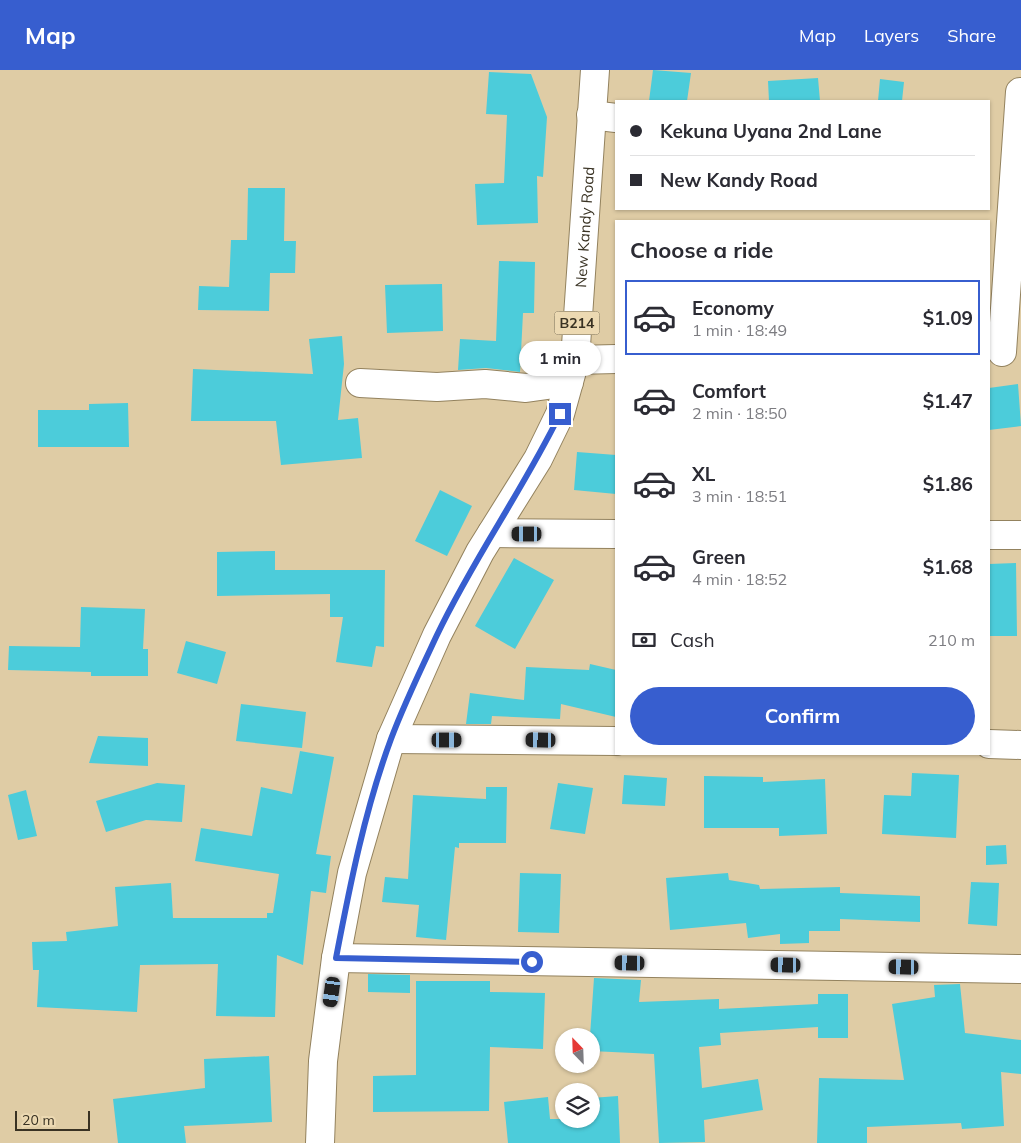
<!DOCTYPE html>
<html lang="en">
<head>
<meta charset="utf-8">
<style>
	:root { --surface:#fff; --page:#f7f7f7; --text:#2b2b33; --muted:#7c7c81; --line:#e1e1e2; --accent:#375ecf }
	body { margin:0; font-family:Mulish,sans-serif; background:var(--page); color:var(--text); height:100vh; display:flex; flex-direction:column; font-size:19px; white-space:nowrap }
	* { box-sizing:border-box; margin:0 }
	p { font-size:16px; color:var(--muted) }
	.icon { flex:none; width:28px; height:28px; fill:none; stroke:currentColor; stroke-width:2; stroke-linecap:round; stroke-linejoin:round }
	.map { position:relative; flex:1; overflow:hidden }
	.drawer { position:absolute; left:615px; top:150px; width:375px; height:535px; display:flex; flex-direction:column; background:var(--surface); border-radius:0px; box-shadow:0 1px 4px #0004 }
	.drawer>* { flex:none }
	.banner { position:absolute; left:615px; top:30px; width:375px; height:110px; border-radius:0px; box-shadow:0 1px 4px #0004; display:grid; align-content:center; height:110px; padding:0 15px; background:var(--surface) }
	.needle { width:32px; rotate:337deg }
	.buttons { position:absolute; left:555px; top:958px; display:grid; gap:10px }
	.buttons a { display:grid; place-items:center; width:45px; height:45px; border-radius:50%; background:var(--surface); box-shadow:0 1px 4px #0004; font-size:25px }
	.scale { position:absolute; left:15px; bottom:12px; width:75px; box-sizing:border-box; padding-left:5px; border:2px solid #393223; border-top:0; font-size:14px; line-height:18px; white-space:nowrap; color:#393223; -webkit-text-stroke:4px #ecd9b2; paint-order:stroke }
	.end { position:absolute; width:22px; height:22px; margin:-11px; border:6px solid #375ecf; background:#fff; box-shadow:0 0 0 2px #fff }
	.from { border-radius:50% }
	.bubble { position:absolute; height:35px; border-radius:18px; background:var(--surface); box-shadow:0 1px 4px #0004; font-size:16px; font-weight:700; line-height:35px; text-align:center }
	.car { position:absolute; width:15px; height:30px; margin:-15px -8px; border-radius:6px; box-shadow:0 0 4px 1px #0007; background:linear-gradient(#222 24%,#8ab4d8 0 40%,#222 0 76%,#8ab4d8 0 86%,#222 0) }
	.banner b { display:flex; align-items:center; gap:18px; height:48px; font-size:19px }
	.banner b+b { border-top:1px solid var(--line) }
	.banner i { width:12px; height:12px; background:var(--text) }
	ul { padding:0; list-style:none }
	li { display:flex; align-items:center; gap:15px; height:75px; margin:0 10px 8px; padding:0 5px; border:2px solid transparent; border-radius:0px }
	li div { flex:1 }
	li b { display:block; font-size:19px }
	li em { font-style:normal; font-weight:700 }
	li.active { border-color:var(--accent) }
	li>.icon { width:45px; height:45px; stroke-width:1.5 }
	h2 { padding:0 15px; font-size:22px; line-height:60px }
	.pay { display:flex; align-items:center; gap:12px; height:55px; padding:0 15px; font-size:19px }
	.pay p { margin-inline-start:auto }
	.primary-button { display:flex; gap:10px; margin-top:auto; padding:10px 15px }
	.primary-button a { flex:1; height:58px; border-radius:30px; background:var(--accent); color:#fff; font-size:20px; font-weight:700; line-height:58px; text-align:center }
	header { display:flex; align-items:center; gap:30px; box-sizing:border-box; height:70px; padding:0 25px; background:var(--accent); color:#fff }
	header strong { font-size:24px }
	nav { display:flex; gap:28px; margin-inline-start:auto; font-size:18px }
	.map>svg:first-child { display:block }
</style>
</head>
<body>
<header>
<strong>Map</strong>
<nav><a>Map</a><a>Layers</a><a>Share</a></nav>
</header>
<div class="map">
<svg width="1021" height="1073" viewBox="0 0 1021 1073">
	<rect width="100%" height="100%" fill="#dfcca5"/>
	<!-- building -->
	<path fill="#4cccda" d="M653,0l38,3 -4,28h-38z
		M489,2l42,2 16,43 -4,60 -6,-1 1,47 -61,2 -2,-41 29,-1 3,-68 -21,-1z
		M818,8l2,23h-51l-1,-20z
		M880,9l24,3 -2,19h-24z
		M248,118h37l-1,53h12l-1,32h-25l-1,38 -71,-1 1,-24 30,1 2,-47h16z
		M499,191l36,1 -1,51h-11l-3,59 -34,-4 -28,2 2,-31 36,2z
		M442,214l1,47 -56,2 -2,-48z
		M342,266l2,28 -6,56 20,-2 4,40 -81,7 -5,-44h-85l2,-52 120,5 -4,-35z
		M1018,314l3,42 -32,4v-42z
		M128,333l1,44h-91v-37h51v-6z
		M577,382l39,3v39l-42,-4z
		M440,420l32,16 -25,50 -32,-15z
		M275,481v19h110l-1,77 -8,-1 -4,21 -36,-5 7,-45h-13v-23l-113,2v-44z
		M514,488l40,22 -39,69 -40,-23z
		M1016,493l1,73h-28v-72z
		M81,537l64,2 -2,40h5v27h-57v-4l-83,-2 1,-24 71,1z
		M186,571l40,11 -9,32 -40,-11z
		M590,594l26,6v47l-55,-13 -1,15 -68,-3 -1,8h-25l4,-31 54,7 2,-33 63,3z
		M241,634l65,8 -4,36 -66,-7z
		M98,666l50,2v28l-59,-3z
		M300,681l34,6 -18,97 15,2 -5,37 -15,-2 -8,74 -26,-10 -2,62 -59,-1 2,-52 -78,1 -3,47 -100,-5 2,-37h-6l-1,-28 35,-1 -1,-9 52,-6 -3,-39 56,-4 2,35h94v-5h6l6,-39 -84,-13 6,-33 51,8 9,-49 31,7z
		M912,703l47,2 -3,63 -74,-4 2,-39 27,1z
		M624,705l43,3 -2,28 -43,-2z
		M704,706l59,1v5l62,-3 2,55 -48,2v-8h-75z
		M157,713l28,2 -3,37 -36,-2 -40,12 -10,-31z
		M558,713l35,5 -8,46 -35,-5z
		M486,717h21l-1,56h-47v5l-4,-1 -9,93 -30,-3 3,-32 -37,-3 3,-25 23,2 5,-84 73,4z
		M26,720l11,46 -19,4 -10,-45z
		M1006,775l1,19 -21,1v-19z
		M520,803l41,1 -2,59 -41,-1z
		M728,803l1,7 30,5 1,4 80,-2v6l80,3v26l-80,-3v12h-31v12l-29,1v-10l-32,4 -2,-15 -76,7 -4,-52z
		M971,812l28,1 -2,43 -29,-2z
		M368,904l42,1v18l-42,-1z
		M594,908l47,2 -2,22 80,-3v10l99,-5v-10h30v44h-30v-11l-98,6 1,12 -22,2 3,41 56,-9 5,31 -59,10 1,22 -46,1 -5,-89 -63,-3 -1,-15z
		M416,911h74v11l55,1 -2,56 -53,-2 -1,64 -116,1v-36l43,-1z
		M960,914l5,49 56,7v34l-20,-2 3,54 -42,3 -1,-6 -94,4v16h-50l2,-65 85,2 -12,-76 43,-7 -1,-12z
		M269,986l3,66 -88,4 2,17h-68l-5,-44 92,-11 -1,-29z
		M618,1026l2,47h-112l-4,-41 44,-5 2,22h41v-21z"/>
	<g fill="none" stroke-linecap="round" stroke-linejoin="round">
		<!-- minor casing -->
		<g stroke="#93825e" stroke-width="30">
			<path id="minor" d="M591,45l25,3
				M1002,282l18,-260
				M575,290l41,-1
				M360,313l77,4 48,-3 41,4 43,-6
				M492,463l124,1
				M989,465h32
				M391,669l225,2
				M989,674l32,1
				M336,888l685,11"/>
		</g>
		<!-- major casing -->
		<g stroke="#93825e" stroke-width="30">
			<g id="major">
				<path id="s1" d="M320,1073l3,-82 13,-103 16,-85 39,-134 46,-104 43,-83 58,-93 22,-45 15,-54 20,-290"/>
			</g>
		</g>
		<!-- minor -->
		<use href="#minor" stroke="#fff" stroke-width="28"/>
		<!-- major -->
		<use href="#major" stroke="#fff" stroke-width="28"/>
	</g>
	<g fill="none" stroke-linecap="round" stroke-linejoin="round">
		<!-- route -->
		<path stroke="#375ecf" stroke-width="6" d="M532,892l-196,-4c14,-73 29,-149 55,-219 13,-35 30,-70 46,-104 36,-76 86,-145 123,-221"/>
	</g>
	<g text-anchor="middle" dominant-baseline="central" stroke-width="5" stroke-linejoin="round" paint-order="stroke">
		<!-- shield labels -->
		<rect fill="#ecd9b2" stroke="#6f644e" stroke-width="1" x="554.5" y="241.5" width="45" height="23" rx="4"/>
		<g font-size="14" font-weight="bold" fill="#393223">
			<text x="577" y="253">B214</text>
		</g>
		<!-- street labels -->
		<g font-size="15" fill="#393223" stroke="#ecd9b2">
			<text stroke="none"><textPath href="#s1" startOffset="968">New Kandy Road</textPath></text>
		</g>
	</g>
</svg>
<div class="buttons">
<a><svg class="needle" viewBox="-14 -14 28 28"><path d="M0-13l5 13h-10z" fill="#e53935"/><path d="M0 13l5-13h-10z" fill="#7c7c81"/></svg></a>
<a><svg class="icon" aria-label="layers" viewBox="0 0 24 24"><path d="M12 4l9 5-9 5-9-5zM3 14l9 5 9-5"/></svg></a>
</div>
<div class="scale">20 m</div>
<i class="end from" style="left:532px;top:892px"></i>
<i class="end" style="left:560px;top:344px"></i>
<div class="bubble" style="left:519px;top:271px;width:82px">1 min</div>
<i class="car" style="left:527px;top:464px;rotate:270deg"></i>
<i class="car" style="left:447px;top:670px;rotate:90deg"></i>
<i class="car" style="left:541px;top:670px;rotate:271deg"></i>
<i class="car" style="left:630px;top:893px;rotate:271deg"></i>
<i class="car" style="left:786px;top:895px;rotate:271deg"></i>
<i class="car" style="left:904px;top:897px;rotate:271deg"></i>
<i class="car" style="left:332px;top:922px;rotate:188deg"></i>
<div class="banner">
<b><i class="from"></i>Kekuna Uyana 2nd Lane</b>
<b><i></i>New Kandy Road</b>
</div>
<section class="drawer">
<h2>Choose a ride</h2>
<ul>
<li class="active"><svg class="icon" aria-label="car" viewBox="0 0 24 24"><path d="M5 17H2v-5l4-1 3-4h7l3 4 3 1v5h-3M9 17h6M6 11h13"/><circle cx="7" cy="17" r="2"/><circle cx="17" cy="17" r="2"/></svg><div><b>Economy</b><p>1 min · 18:49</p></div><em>$1.09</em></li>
<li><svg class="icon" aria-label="car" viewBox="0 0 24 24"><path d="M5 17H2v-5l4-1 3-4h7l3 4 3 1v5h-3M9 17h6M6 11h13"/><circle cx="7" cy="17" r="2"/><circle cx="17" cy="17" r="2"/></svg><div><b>Comfort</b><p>2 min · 18:50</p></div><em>$1.47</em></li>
<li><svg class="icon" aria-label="car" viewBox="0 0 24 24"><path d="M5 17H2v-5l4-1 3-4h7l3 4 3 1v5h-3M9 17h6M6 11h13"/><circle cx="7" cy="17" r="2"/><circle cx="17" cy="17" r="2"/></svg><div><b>XL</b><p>3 min · 18:51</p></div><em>$1.86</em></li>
<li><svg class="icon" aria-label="car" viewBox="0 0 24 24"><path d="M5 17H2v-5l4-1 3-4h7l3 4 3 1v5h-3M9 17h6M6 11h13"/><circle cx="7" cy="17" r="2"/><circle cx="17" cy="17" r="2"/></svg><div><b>Green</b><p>4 min · 18:52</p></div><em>$1.68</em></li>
</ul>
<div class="pay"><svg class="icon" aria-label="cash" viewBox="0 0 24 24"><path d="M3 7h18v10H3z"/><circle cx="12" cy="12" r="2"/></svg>Cash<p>210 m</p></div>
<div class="primary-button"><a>Confirm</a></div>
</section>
</div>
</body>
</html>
